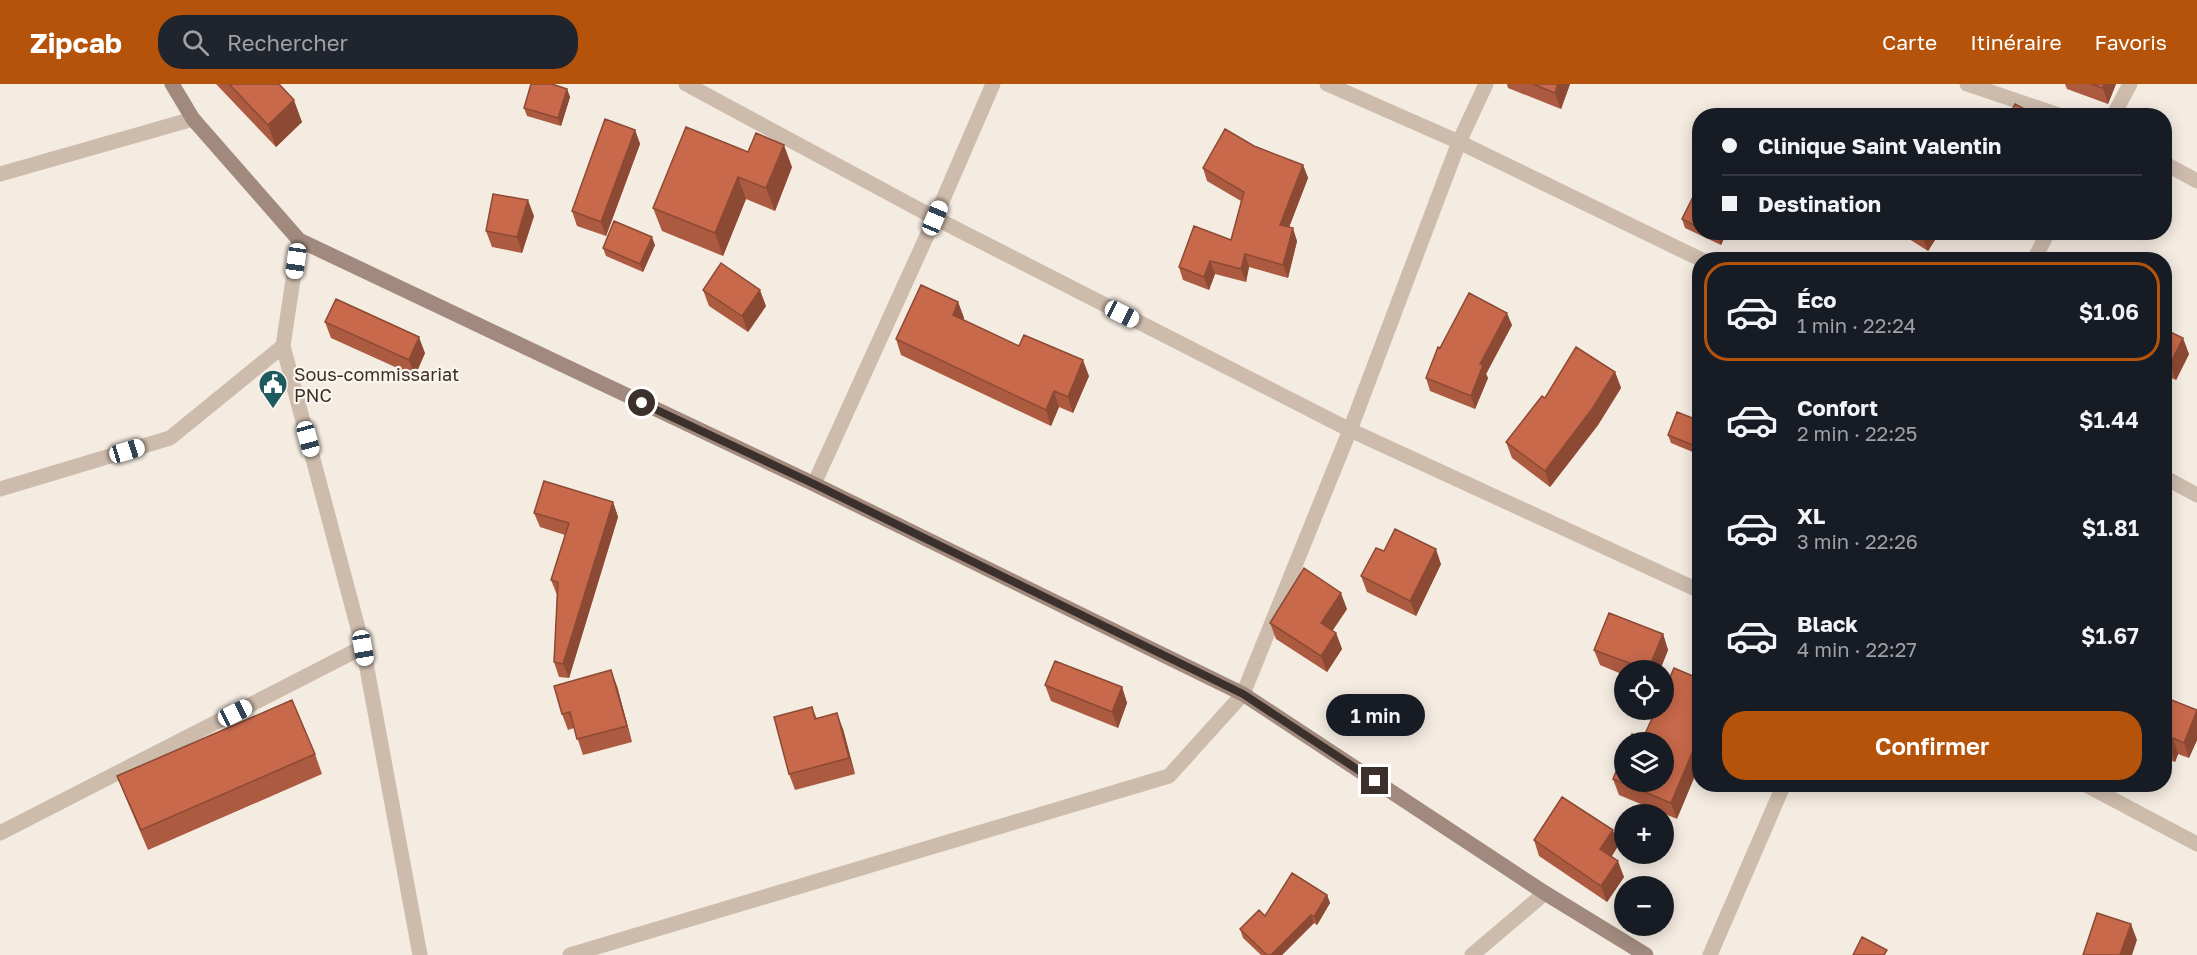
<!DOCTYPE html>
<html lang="fr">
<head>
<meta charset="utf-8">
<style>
	:root { --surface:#171b24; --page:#20242c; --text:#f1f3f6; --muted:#9ea1a6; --line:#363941; --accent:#b45309 }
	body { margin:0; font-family:"Golos Text",sans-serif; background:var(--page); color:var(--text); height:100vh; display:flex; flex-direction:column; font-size:22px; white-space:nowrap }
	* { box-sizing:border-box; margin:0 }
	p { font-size:20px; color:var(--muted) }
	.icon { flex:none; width:33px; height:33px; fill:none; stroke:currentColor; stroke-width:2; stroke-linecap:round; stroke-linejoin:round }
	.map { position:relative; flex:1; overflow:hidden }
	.side { position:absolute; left:1692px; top:168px; width:480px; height:540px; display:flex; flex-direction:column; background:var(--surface); border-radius:24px; box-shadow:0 3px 15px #0003 }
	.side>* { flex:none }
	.top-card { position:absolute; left:1692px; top:24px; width:480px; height:132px; border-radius:24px; box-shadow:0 3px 15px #0003; display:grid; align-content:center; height:132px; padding:0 30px; background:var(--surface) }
	.fabs { position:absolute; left:1614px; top:576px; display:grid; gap:12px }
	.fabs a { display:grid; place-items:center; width:60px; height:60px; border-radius:50%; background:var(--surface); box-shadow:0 3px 15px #0003; font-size:30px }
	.end { position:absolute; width:27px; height:27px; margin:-14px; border:8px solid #3b302b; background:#fff; box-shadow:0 0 0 3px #fff }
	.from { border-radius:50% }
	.bubble { position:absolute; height:42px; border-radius:21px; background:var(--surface); box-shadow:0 3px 15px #0003; font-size:20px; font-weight:600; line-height:42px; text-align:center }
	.car { position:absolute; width:18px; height:36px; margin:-18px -9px; border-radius:8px; box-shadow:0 0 4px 2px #0007; background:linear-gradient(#fff 24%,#345 0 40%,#fff 0 76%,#345 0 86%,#fff 0) }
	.top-card b { display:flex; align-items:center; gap:21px; height:57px; font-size:22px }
	.top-card b+b { border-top:2px solid var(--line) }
	.top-card i { width:15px; height:15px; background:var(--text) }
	ul { padding:10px 0 0; list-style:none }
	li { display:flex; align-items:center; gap:18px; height:99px; margin:0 12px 9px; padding:0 18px; border:3px solid transparent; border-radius:24px }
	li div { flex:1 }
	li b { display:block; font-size:22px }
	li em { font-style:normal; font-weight:600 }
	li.selected { border-color:var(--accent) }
	li>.icon { width:54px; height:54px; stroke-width:1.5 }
	.button { display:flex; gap:12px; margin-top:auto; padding:12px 30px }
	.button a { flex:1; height:69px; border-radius:24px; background:var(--accent); color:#fff; font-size:24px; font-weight:600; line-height:69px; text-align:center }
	header { display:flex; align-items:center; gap:36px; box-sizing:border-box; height:84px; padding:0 30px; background:var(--accent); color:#fff }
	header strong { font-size:28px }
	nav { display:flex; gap:33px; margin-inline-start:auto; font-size:21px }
	.search { width:420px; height:54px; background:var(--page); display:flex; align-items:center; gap:15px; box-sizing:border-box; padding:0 21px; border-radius:24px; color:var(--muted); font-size:22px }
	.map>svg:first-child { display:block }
</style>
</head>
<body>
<header>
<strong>Zipcab</strong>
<div class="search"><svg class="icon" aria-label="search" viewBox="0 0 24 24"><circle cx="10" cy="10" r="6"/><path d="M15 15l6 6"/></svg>Rechercher</div>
<nav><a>Carte</a><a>Itinéraire</a><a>Favoris</a></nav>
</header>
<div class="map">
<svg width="2197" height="871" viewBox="0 0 2197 871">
	<rect width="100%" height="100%" fill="#f4ebe1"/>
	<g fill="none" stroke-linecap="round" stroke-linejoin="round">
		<!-- street -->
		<path stroke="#cdbbac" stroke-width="15" d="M686,0l249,134 415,212 350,161
			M1327,0l132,58 243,118
			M1967,0l95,32
			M2113,32l17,-32
			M2164,79l33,18
			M0,90l193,-55
			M299,156l-16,106 80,301 57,308
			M2034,176l14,-28
			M2164,393l33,18
			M814,400l121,-266 58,-134
			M0,405l170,-51 113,-92
			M2084,700l113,60
			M0,749l363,-186
			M570,871l599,-179 74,-82 107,-264 109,-288 27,-58
			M1472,871l73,-62
			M1710,871l74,-171"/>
		<!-- secondary -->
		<path stroke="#a18a7d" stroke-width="15" d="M172,0l21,35 106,121 515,244 429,210 302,199 101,62"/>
	</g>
	<!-- wall -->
	<path fill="#ac5a40" d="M216,0h63l23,38 -26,25z
		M1507,0h63l-9,25 -53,-21z
		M2065,0h51l-8,20 -41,-15z
		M567,5l3,8 -9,29 -34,-10 -3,-8z
		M635,46l5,14 -34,92 -29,-10 -5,-15z
		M1254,62l49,19 5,13 -19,49 8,14 -9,37 -39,-11 -3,15 -31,-8 -6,16 -26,-10 -4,-13 52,-27 10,-39 -34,-20 -4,-13z
		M748,68l44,15 -17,44 -29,-12 -23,57 -61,-25 -9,-23z
		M1700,111v37h27l-6,13 -36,-17 -3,-9z
		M534,132l-12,37 -30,-6 -6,-16z
		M1898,148h42l-12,19z
		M2140,148h9l-2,5z
		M655,161l-12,27 -37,-16 -3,-8z
		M703,206l63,16 -18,26 -39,-26z
		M958,218l6,16 -1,2 56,26 70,30 -16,37 -14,-6 -8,19 -150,-71 -5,-16z
		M325,238l100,31 -10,23 -84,-38z
		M1512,241l-26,49 2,4 -13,31 -45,-18 -4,-13 14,-30z
		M2164,245l25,25 -13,26 -12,-5z
		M1615,288l6,16 -23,37 -48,62 -38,-29 -6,-16 39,-44z
		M1700,337v34l-29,-12 -3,-8z
		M613,418l5,15 -49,161 -10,-1 -5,-15 3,-67 -6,-15 14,-45 -25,-8 -6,-14z
		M1384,467l57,13 -25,52 -49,-24 -6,-16z
		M1347,525l-15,22 4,2 6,16 -15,23 -51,-33 -6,-16z
		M1663,550l5,16 -8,20h-36v5l-24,-10 -6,-15z
		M1045,601l77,2 5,16 -9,25 -67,-27z
		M617,602l15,56 -49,13 -9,-27 -6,2 -6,-16z
		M2164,613l33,13v30l-8,18 -11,-4 -3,8 -11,-4z
		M812,623l5,12 26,10 12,45 -60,16 -6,-16z
		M1656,626l21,109 -58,-24 -6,-16 30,-41z
		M315,670l7,20 -174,76 -23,-54 -8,-20z
		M1534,756l84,6 -6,10 12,21 -17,25 -68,-46z
		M1327,811l3,8 -13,22 -3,-2 -32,32h-21l-18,-17 -3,-9 25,-13z"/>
	<!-- shaded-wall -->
	<path fill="#8c4a34" d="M1558,0h12l-9,25 -6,-16z
		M2104,0h12l-8,20 -5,-16z
		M567,5l3,8 -9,29 -3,-8z
		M294,16l8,22 -26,25 -8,-22z
		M635,46l5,14 -34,92 -5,-14z
		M784,61l8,22 -17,44 -9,-23z
		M1303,81l5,13 -23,60 -5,-13z
		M738,93l8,22 -23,57 -8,-23z
		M528,116l6,16 -12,37 -5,-16z
		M1293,144l4,13 -9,37 -5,-13z
		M1720,148h7l-6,13 -3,-8z
		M1927,148h13l-12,19 -5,-13z
		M652,153l3,8 -12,27 -3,-8z
		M1245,170l4,13 -3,15 -5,-13z
		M1210,177l5,13 -6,16 -5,-13z
		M760,206l6,16 -18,26 -6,-16z
		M958,218l6,16 -6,12 -5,-15z
		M1507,229l5,12 -26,49 2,4 -13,31 -4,-13 9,-32z
		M419,253l6,16 -10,23 -6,-16z
		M2183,254l6,16 -13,26 -6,-16z
		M1083,276l6,16 -16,37 -5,-16z
		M1615,288l6,16 -23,37 -48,62 -5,-16z
		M1054,307l5,16 -8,19 -5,-16z
		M613,418l5,15 -49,161 -6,-14z
		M1436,465l5,15 -25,52 -6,-15z
		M1341,509l6,16 -20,30 -6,-16z
		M1336,549l6,16 -15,23 -6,-16z
		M1663,550l5,16 -8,20h-12z
		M611,586l6,16 15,56 -5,-16z
		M1122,603l5,16 -9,25 -6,-16z
		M1700,617v27l-6,-15z
		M2197,627v29l-8,18 -5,-15z
		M837,629l6,16 12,45 -6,-16z
		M1700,650v30l-23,55 -6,-16z
		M2173,654l5,16 -3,8 -6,-16z
		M1613,746l5,16 -12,19 -6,-16z
		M1618,777l6,16 -17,25 -6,-16z
		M1327,811l3,8 -13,22 -3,-8z
		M1311,831l3,8 -32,32h-11z
		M2131,840l6,16 -5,15h-12z"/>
	<!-- building -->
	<path fill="#c8694b" stroke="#8c4a34" stroke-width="1.5" d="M229,0h50l15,16 -26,25z
		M531,0h21l15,5 -9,29 -34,-10z
		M1533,0h25l-3,9z
		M2091,0h13l-1,4z
		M2015,20l22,12h-28z
		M1979,27l7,5h-10z
		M605,35l30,11 -34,92 -29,-11z
		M686,43l62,25 8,-19 28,12 -18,43 -28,-11 -23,56 -62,-25z
		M1225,45l29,17 49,19 -23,60 13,3 -10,37 -38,-11 -4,15 -31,-8 -6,16 -25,-10 15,-41 37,14 13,-48 -41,-24z
		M1695,109l5,2v33l-18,-9z
		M493,110l35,6 -11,37 -31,-6z
		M614,137l38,16 -12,27 -37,-16z
		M1708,148h12l-2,5z
		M1914,148h13l-4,6z
		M721,179l39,27 -18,26 -39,-26z
		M921,201l37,17 -5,13 66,31 5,-11 59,25 -15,37 -14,-6 -8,19 -150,-71z
		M1469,209l38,20 -27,51 3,1 -12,31 -45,-18 12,-31 2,1z
		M336,215l83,38 -10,23 -84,-38z
		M2164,245l19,9 -13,26 -6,-2z
		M1576,263l39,25 -23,37 -47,62 -39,-29 36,-46 3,2z
		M1677,328l23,9v27l-32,-13z
		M544,397l69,21 -50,162 -9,-2 4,-80 -7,-2 18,-57 -35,-10z
		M1395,445l41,20 -26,52 -49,-25 15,-28 8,3z
		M1304,484l37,25 -20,30 15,10 -15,23 -51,-33z
		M1609,529l54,21 -15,36 -54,-20z
		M1055,577l67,26 -10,25 -67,-27z
		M1674,584l26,11v22l-6,12 6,2v19l-29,69 -58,-24 11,-27v30h40v-40h-35l3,-8 11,4 13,-28h8v-19z
		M611,586l16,56 -50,13 -7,-27 -8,2 -8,-28z
		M2164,613l33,13 -13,33 -11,-5 -4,8 -5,-2z
		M292,616l23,54 -174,76 -24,-54z
		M812,623l3,12 22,-6 12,45 -60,16 -15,-57z
		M1562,713l51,33 -13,19 18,12 -17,25 -67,-46z
		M1292,789l35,22 -13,22 -3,-2 -40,40h-4l-27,-26 19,-19 6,6z
		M2097,829l34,11 -11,31h-37z
		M1862,853l25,13 -3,5h-31z"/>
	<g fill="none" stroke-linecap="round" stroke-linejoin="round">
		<!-- route -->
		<path stroke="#3b302b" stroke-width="8" d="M642,319l172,81 429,210 132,87"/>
	</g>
	<!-- icons -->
	<defs>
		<g id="civic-pin" transform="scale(1.5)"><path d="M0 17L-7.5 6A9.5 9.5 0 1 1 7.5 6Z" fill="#1f5a5e" stroke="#fbf5ee"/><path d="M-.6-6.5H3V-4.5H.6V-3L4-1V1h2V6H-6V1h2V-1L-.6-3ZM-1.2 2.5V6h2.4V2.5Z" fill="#fff"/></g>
	</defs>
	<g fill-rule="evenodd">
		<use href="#civic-pin" x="273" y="300"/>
	</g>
	<g text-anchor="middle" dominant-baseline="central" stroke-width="4.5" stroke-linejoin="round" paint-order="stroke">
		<!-- poi labels -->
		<g font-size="18" fill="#3b302b" stroke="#fbf5ee" text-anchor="start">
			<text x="294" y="290">Sous-commissariat<tspan x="294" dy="21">PNC</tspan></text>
		</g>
	</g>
</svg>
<div class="fabs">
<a><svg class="icon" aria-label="locate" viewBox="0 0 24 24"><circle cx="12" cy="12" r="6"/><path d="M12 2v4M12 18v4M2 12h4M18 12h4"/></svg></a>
<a><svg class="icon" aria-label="layers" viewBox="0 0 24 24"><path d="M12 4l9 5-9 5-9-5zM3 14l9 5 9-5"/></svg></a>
<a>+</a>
<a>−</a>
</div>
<i class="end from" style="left:642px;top:319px"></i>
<i class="end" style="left:1375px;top:697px"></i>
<div class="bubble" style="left:1326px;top:610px;width:99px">1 min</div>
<i class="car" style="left:935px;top:134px;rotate:23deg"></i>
<i class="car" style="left:296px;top:177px;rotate:188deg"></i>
<i class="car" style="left:1122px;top:230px;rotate:117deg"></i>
<i class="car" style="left:308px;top:355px;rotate:165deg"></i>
<i class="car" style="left:127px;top:367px;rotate:73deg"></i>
<i class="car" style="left:363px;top:564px;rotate:170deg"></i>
<i class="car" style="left:235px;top:629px;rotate:63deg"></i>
<div class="top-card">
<b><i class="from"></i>Clinique Saint Valentin</b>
<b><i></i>Destination</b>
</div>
<section class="side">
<ul>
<li class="selected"><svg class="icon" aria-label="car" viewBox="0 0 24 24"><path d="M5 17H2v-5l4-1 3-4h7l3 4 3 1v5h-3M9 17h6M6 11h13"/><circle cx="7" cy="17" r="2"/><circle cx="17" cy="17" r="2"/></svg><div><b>Éco</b><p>1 min · 22:24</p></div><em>$1.06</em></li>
<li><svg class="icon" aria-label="car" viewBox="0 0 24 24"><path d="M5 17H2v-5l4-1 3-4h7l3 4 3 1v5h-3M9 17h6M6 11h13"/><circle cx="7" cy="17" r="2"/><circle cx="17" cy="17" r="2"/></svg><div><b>Confort</b><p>2 min · 22:25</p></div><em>$1.44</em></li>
<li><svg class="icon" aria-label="car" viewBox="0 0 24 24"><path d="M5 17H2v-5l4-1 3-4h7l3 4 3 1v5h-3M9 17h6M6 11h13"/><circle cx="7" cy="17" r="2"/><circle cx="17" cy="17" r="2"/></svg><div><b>XL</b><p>3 min · 22:26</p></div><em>$1.81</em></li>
<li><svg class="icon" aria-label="car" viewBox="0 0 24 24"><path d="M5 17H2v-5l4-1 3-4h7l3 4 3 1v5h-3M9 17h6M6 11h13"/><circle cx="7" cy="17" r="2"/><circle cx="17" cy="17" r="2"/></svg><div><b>Black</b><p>4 min · 22:27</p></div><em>$1.67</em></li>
</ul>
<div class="button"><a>Confirmer</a></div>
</section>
</div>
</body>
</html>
